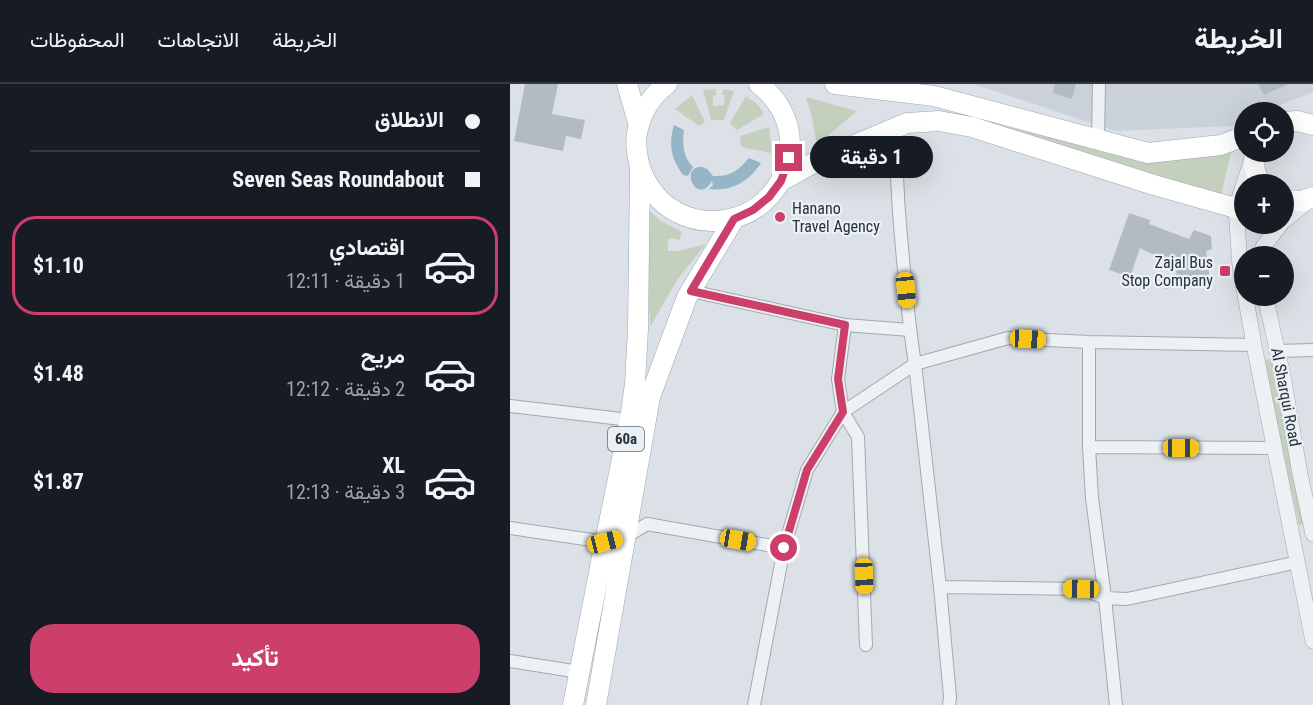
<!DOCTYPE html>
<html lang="ar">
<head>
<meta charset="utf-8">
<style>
	:root { --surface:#171b24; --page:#242831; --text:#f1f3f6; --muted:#9ea1a6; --line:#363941; --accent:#cc3f6b }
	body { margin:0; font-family:"Roboto Condensed",Vazirmatn,sans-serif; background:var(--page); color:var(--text); direction:rtl; height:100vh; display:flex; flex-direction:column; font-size:22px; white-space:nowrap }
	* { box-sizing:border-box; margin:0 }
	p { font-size:20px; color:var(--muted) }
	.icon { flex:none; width:33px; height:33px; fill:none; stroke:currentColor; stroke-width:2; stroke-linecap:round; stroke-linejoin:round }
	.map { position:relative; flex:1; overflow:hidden; direction:ltr }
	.sheet { display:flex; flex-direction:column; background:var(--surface); width:510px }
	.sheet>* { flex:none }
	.banner { display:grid; align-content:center; height:132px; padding:0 30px; background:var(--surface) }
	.controls { position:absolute; left:724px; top:18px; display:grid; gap:12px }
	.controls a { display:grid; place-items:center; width:60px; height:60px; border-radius:50%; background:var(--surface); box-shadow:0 6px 24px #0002; font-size:30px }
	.end { position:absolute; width:27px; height:27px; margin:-14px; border:8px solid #cc3f6b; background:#fff; box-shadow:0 0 0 3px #fff }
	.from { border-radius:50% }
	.bubble { position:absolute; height:42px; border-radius:21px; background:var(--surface); box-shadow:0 6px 24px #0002; font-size:20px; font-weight:700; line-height:42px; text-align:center; direction:rtl }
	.car { position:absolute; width:18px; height:36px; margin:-18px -9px; border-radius:8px; box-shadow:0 0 4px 2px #0007; background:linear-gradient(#f5c518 24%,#345 0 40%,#f5c518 0 76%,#345 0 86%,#f5c518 0) }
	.banner b { display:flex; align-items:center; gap:21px; height:57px; font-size:22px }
	.banner b+b { border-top:2px solid var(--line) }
	.banner i { width:15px; height:15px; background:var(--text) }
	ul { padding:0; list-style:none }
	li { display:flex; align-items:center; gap:18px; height:99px; margin:0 12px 9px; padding:0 18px; border:3px solid transparent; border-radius:24px }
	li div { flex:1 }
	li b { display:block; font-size:22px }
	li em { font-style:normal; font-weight:700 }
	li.on { border-color:var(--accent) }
	li>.icon { width:54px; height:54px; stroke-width:1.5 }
	.primary-button { display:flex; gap:12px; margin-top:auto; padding:12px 30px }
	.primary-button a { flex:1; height:69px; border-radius:24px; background:var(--accent); color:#fff; font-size:24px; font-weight:700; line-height:69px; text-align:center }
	header { display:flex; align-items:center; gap:36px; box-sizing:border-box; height:84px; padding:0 30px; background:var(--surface); border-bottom:2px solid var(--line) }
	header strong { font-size:28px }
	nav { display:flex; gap:33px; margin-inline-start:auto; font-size:21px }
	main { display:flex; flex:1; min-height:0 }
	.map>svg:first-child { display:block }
</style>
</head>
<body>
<header>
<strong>الخريطة</strong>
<nav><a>الخريطة</a><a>الاتجاهات</a><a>المحفوظات</a></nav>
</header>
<main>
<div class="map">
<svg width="803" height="621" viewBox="0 0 803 621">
	<rect width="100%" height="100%" fill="#dbe1e6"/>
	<!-- built -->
	<path fill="#cad1d8" d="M464,0h339v8l-50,20h-18v8l-14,6 -116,5z"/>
	<!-- green -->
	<path fill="#c4d0bd" d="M206,5v6l-3,1v10l11,-1 1,-10h-3l1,-6 11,2 -10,29h-13l-8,-30z
		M182,11l13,27 -6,4 -24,-17z
		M236,12l12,9 6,9 -27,16 -7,-7z
		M296,13l51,14 -40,34 -5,-27z
		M456,33l182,44 83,-9 -11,48z
		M259,43l2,17v9l-30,-6 -1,-11z
		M136,124l15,13 21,11 -3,8 -8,-2 -3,2v11h10l28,-7 -29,36 -27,47z
		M762,275l32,165 -5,1 -36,-165z"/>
	<!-- water -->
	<path fill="#96b5c6" d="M164,41l10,5c-2,14 -1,27 9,37l-5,9 -5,-1c-12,-16 -15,-31 -9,-50z
		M239,74l12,5c-12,18 -29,29 -52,26l4,-4 -1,-4c-16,26 -33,-16 -10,-14 6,1 8,5 11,9 17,1 25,-5 36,-18z"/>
	<!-- building -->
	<path fill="#b3bbc2" d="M15,0h33l-6,30 33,6 -4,19 -15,-3 -3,15 -49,-10z
		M545,0h21l-4,15 -19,-6z
		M748,0h31l-25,11z
		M619,129l21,7 -1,4 40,15 5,-9 17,6 1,13 -6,2 4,29 -45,9 -2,-10 14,-3 -2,-8 -5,-5 -30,-15 -10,29 -21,-7z"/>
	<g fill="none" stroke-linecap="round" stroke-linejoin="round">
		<!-- minor casing -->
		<g stroke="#a1a9b0" stroke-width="14">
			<path id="minor" d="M382,45c5,28 5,55 7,83 4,51 8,101 16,152l25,223 10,110 -1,8
				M588,55l1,-55
				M181,207l154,34 65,5
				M335,241l-7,54 5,33 15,25 8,208
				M579,258v105l3,51 13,100 11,107
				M767,267l36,-1
				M0,322l120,14
				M579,363l185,1
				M0,444l95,14 21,-5 21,-13 137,24
				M430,503l141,2 24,9 22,1 171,-37
				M0,577l69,11
				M244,621l30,-157 23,-78 36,-58 72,-48 93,-26 81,4 165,3"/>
		</g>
		<!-- tertiary casing -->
		<g stroke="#a1a9b0" stroke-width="16">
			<path id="tertiary" d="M742,75l-16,49 4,58 14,79 59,296
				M774,137l28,-23
				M753,172v-9l18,-23
				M755,212l18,80 17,98 13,60"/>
		</g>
		<!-- primary casing -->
		<g stroke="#9ba7b1" stroke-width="21">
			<path id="primary" d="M117,0l12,42
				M157,0c-20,14 -34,43 -30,68 1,6 2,13 4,18 30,80 146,62 149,-27 0,-24 -13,-45 -31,-59
				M325,0l99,12 214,57 73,-8 24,-9
				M774,38l13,-1 16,4
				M745,68c-2,12 -1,22 6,32
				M271,97l38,-21 88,-37 32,-2 33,6 182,58 60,17 22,6 9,-2
				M774,116l18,1 11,-4
				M63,621l32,-163 25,-122 5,-37 3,-54 2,-160
				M86,621l54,-308 37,-100 47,-78"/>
		</g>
		<!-- minor -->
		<use href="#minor" stroke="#eef1f4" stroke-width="12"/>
		<!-- tertiary -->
		<use href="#tertiary" stroke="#eef1f4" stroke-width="15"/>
		<!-- primary -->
		<use href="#primary" stroke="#fff" stroke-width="20"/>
	</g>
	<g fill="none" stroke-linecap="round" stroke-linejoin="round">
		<!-- route -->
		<path stroke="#cc3f6b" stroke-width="8" d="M274,464l23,-78 36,-58 -5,-33 7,-54 -154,-34 43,-72 19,-9 16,-13 12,-16 8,-23"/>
	</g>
	<!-- markers -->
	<g fill="#cc3f6b" stroke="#ebf0f4" stroke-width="2">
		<circle cx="270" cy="133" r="6"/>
		<rect x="709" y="181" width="12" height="12" rx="3"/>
	</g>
	<g text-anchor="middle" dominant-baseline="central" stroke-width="4.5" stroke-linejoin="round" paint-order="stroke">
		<!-- shield labels -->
		<rect fill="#ebf0f4" stroke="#616a73" stroke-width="1.5" x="98" y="343" width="36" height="24" rx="4.5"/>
		<g font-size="15" font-weight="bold" fill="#26313c">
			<text x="116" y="355">60a</text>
		</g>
		<!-- poi labels -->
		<g font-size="16" fill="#26313c" stroke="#ebf0f4" text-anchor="start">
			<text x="282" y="124">Hanano<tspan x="282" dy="18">Travel Agency</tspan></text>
			<text x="703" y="178" text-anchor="end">Zajal Bus<tspan x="703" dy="18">Stop Company</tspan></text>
		</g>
		<!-- street labels -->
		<g font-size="16" fill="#26313c" stroke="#ebf0f4">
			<text transform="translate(776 313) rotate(79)">Al Sharqui Road</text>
		</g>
	</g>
</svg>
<div class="controls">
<a><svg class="icon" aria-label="locate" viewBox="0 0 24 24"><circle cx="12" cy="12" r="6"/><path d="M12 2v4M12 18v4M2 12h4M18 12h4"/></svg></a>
<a>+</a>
<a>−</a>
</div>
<i class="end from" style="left:274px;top:464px"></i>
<i class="end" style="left:279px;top:74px"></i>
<div class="bubble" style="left:300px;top:52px;width:123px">1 دقيقة</div>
<i class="car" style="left:396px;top:206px;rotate:174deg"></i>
<i class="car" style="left:518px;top:255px;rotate:93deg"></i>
<i class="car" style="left:671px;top:364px;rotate:90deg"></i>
<i class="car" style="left:228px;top:456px;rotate:100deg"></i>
<i class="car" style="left:95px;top:458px;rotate:76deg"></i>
<i class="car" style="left:354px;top:492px;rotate:178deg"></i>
<i class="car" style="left:571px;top:505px;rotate:271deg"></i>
</div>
<section class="sheet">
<div class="banner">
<b><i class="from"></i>الانطلاق</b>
<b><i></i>Seven Seas Roundabout</b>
</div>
<ul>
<li class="on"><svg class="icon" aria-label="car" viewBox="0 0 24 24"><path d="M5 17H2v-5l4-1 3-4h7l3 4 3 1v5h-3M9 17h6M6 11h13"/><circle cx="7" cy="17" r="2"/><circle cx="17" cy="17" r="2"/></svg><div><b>اقتصادي</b><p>1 دقيقة · 12:11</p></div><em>$1.10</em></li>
<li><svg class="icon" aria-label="car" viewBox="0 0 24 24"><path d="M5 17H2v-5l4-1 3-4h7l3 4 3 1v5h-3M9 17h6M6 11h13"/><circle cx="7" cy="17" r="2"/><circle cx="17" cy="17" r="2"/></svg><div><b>مريح</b><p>2 دقيقة · 12:12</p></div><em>$1.48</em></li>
<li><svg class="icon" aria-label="car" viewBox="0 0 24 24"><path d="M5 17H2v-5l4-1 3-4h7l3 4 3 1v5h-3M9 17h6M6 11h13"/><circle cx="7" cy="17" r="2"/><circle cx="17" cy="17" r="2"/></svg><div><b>XL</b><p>3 دقيقة · 12:13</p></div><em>$1.87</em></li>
</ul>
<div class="primary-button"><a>تأكيد</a></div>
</section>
</main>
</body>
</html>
